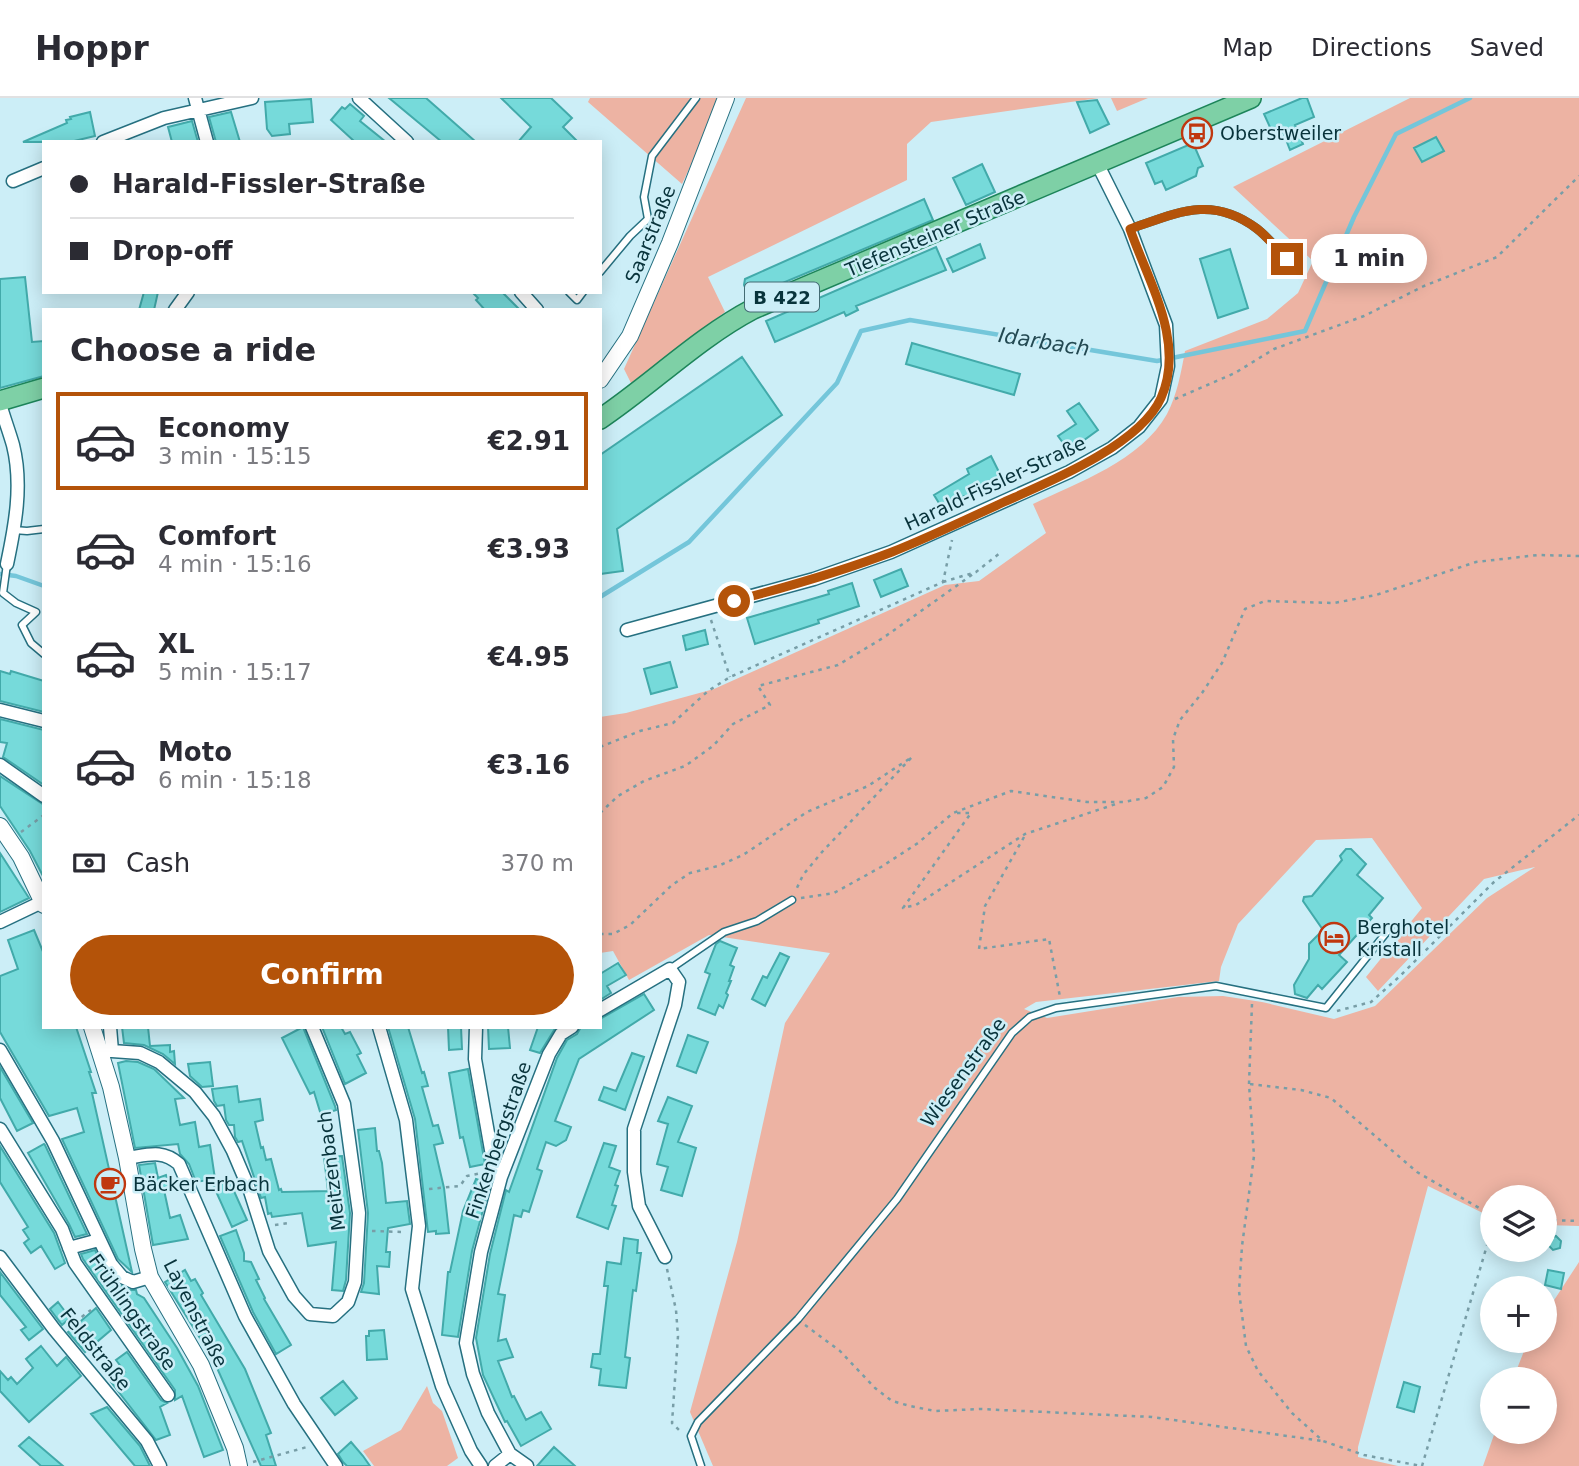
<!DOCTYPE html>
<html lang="en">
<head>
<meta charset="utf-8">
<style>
	:root { --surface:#fff; --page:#f2f2f3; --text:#2b2b33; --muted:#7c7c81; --line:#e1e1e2; --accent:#b45309 }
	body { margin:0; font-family:"DejaVu Sans",sans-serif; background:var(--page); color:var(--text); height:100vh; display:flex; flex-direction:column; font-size:26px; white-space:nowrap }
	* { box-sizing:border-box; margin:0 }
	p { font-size:23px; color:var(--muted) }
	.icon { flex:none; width:38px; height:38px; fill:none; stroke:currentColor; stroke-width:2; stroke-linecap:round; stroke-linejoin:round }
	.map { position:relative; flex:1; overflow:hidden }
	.details { position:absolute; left:42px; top:210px; width:560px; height:721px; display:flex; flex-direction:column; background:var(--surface); border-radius:0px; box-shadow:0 4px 18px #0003 }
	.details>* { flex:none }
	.hud { position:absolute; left:42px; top:42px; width:560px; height:154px; border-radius:0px; box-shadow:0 4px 18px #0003; display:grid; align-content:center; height:154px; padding:0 28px; background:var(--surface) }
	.controls { position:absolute; left:1480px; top:1087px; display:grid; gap:14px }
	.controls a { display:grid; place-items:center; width:77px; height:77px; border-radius:50%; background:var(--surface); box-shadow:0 4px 18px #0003; font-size:35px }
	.end { position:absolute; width:32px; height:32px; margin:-16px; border:9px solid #b45309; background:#fff; box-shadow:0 0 0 4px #fff }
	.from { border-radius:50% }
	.bubble { position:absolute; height:49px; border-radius:24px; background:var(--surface); box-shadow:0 4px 18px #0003; font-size:23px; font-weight:600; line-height:49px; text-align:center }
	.hud b { display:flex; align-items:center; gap:24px; height:66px; font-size:26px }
	.hud b+b { border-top:2px solid var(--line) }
	.hud i { width:18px; height:18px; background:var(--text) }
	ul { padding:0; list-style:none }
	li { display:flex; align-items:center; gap:21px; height:98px; margin:0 14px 10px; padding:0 14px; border:4px solid transparent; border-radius:0px }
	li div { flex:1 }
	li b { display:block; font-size:26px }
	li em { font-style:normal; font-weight:600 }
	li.selected { border-color:var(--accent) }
	li>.icon { width:63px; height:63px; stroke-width:1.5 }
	h2 { padding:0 28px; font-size:32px; line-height:84px }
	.pay { display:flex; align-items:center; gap:18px; height:77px; padding:0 28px; font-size:26px }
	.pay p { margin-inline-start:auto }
	.cta { display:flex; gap:14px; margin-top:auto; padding:14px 28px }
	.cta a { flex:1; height:80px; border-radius:42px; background:var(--accent); color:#fff; font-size:28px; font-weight:600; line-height:80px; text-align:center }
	header { display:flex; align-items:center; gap:42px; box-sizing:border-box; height:98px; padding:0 35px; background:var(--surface); border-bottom:2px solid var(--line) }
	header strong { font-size:33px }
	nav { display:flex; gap:38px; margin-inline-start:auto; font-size:24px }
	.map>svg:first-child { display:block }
</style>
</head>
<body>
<header>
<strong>Hoppr</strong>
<nav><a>Map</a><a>Directions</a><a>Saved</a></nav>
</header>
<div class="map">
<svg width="1579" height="1368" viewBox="0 0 1579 1368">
	<rect width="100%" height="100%" fill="#cceef7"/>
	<!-- green -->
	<path fill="#edb3a3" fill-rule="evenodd" d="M590,0h132l-40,86 -94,-82z
		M746,0h353l-168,24 -24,22v36l-199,97 17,35 -94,71 -7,-14z
		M1111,0h37l-31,13z
		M1410,0h169v1128l-34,-1v-28h-52v21l-65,-32 -70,261v10l40,9h-685l-23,-54 47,-170 48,-219 45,-70 -121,-18 -80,45 -16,-29 -13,2v-236l26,-4 88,-24 231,-104 34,-4 67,-48 -13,-29c44,-21 109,-44 134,-90 10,-19 14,-41 18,-63l82,-32 31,-26 15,-32 -80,-74zM1372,740l50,70 -56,69 12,14 106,-112 51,-12 -48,31 -112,108 -41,13 -72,-17 -39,-6 -45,1 -131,21 -23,-9 12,-7 183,-21 2,-14 17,-43 78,-84z
		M1579,1164v204h-96l12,-34h50v-53h-32l15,-38 17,-1v-26z
		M427,1288l6,17 9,8 16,47 -11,8h-73l-11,-15 38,-21z"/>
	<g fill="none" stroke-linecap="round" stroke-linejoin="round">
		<!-- stream -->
		<path stroke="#74c6da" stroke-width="4.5" d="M0,476l16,2 28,10
			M600,499l89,-55 148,-159 24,-52 49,-11 247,41 148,-30 49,-114 42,-83 74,-36"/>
	</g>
	<!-- building -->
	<path fill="#76dada" stroke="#42aaaa" stroke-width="2" d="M389,0h37l50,44h-34z
		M501,0h50l21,20 -9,9 15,15h-60l13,-15z
		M1302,0h5l7,19 -19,8 8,19 -13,6 -7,-18 -9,4 -10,-22z
		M311,1l2,23 -24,2 1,10 -18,2 -5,-7 -2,-27z
		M1097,2l12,24 -19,9 -13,-31z
		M350,6l14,12 -4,5 26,21h-31l-24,-22 11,-13 3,2z
		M90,14l5,24 -25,6h-47l44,-19 -1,-3 5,-1 -1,-2z
		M231,14l9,30h-24l-7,-25z
		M192,23l6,21h-26l-4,-15z
		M1436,39l8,14 -22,11 -8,-14z
		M1193,45l10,23 -5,2 -2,8 -30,14 -4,-9 -7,3 -9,-21z
		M982,66l13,28 -29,13 -13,-27z
		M924,101l9,21 -184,77 -5,-12 1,-6z
		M980,146l5,14 -32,14 -6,-13z
		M936,149l10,23 -90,36 2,4 -12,6 -2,-4 -69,30 -9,-21z
		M1230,151l18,59 -30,10 -18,-59z
		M25,179l7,65 12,-1v35l-44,12v-109z
		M144,194h14l-4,18h-15z
		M472,194h30l18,18h-35l-9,-10 2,-2z
		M912,245l108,31 -6,21 -108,-31z
		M742,259l40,58 -165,114 6,42 -23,3v-119z
		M1079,305l19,27 -29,21 -11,-15 18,-12 -9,-13z
		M991,358l12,24 -38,18 -1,-2 -22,12 -8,-13 35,-21 -2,-5z
		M901,471l7,17 -27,11 -7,-17z
		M852,485l7,23 -41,14 1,3 -64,21 -8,-26 82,-24 -1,-3z
		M705,532l3,14 -22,6 -3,-14z
		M670,564l7,25 -26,7 -7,-25z
		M0,573l10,3 1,-3 33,10v31l-44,-11z
		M0,621l44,11v55l-41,-28 4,-14 -7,-1z
		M0,678l44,29v73l-14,-27 -30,-45z
		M1346,751h5l15,15 -9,11 26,23 -14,17 3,3 -33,37 8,7 -25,27 -4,-4 -11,13 -12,-4 -1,-9 15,-26v-15l14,-14 -20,-29 1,-4 8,-1 30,-36 -2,-4z
		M0,755l29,45 -29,14z
		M34,832l10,24v73h32l15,45h-2l7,21h-4l40,179 -14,-13 -56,-120 22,-7 -7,-24 -28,8 -49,-84v-56l18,-7 -10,-29z
		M720,843l17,7 -7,17 4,2 -5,14h2l-5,12 2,2 -5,13 -4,-3 -4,10 -17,-7 12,-34 -5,-2 11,-28z
		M780,855l9,4 -24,49 -13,-7 11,-23 4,2z
		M618,865l8,12 -19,11 4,7 -11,7v-26z
		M644,896l10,16 -75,49 -24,62 16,6 -5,13 -10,6 -10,-4 -9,27 5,2 -13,41 -6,-2 -2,7 -7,-2 -16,79 7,1 -7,46 8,-2 7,18 -15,4 14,36 2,-1 12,24 15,-8 10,17 -30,17 -14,-25 -2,1 -22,-47 -7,-37 14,-84 16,-64 3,2 48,-134 10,-18 10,-6 4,-7h19v-8z
		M122,929h26l2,19 20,-1v7l4,-1 1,13 -12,-10 -19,-9 -20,-2z
		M303,929l32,79 1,4 -15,5 -7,-23 -4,2 -28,-56z
		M322,929h19l4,7 5,-2 11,21 -4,2 9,18 -21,11z
		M388,929h20l14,46 2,-1 4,14 -6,1 11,39 5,-1 5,18 -9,2 10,43 5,45 -13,1v-3l-8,1 -13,-113z
		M448,929h13l1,22 -13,1z
		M488,929h20l2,21 -21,1z
		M538,929h18l-16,26 -10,-3z
		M688,937l20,7 -12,31 -19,-7z
		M632,955l12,4 -19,53 -26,-10 5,-13 12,4z
		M126,963l12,1 16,7 30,29 -9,1 5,26 15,-3 4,25 11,-2 5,34 -19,3 -7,-18 -9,-10 -2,-10 -43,4 -17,-85z
		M210,964l3,24 -11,1 -12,-11 -2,-12z
		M0,969l33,56 -16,8 -17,-33z
		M468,971l17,95 -15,3 -7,-30 -3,1 -11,-65z
		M237,988l2,16 21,-3 3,21 -8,2 6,26 2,-1 3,13 5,-1 8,31 2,-1 1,3 46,-1 -4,-34 18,-1 8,57 -4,67 -3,11 -11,-1 4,-48 -28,4 -6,-33 -30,4 -1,-4 -3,1 -3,-17 -4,1 -19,-57 -4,1 -3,-5 -1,-12h-5l-3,-5 -2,-15 -7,1 -3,-5 -2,-12z
		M668,999l24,9 -14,36 18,6 -14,48 -21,-6 7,-23 -11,-3 11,-40 -10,-3z
		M375,1030l2,23h2l3,12 4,40 21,-2 3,23 -22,4 -2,24h4l-1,15 -12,-1 2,28 -18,-2 3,-9 4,-70 -10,-83z
		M604,1045l12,3 -7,21 11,4 -5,14 3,1 -6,19 4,1 -8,23 -31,-12z
		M44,1046l1,1 42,89 -12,3 -6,-13 -41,-71z
		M0,1048l54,87 11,30 -10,6 -14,-23 -10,7 -7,-10 5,-4 -6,-9 5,-3 -28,-45z
		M155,1065l3,15 8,-3 5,12 -7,3 6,28 10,-3 8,24 -35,6 -14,-80z
		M476,1081l14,5 -18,67 -14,86 -16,-2 6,-63h2l13,-61z
		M229,1082l18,40 -15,7 -18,-40z
		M236,1132l8,23v8l7,1 8,17 -3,1 9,18 -1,1 27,46 -15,9 -23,-42 -33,-76z
		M1556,1138l5,5 -1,7 -7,2 -5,-5 1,-6z
		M624,1140l14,2 -1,13h4l-5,38 -3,-1 -8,67 5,1 -4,30 -27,-3 2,-16 -10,-2 2,-13h7l8,-68h-4l3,-24 14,2z
		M95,1152l8,18 12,15 14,7h7l1,4 7,4 33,50 21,38 25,64 -19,7 -22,-61 -7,4v-10l-92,-131 -2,-5z
		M185,1172l6,11 4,-2 8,14 -2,2 44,74 26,64 -5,2 10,31h-15l-48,-107 -48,-77z
		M1548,1172l16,3 -3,16 -16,-4z
		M0,1174l43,57 -14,11 -8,-10 5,-3 -26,-32z
		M58,1204l12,16 -8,7 -12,-16z
		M96,1210l15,22 -26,22 -17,-20z
		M384,1232l3,29 -20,1 -1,-24h3v-5z
		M41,1248l16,20 9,-9 15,19 -52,46 -29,-31v-20l8,9 3,-3 6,7 16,-16 -7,-9z
		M127,1254l34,48 6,3 -7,4 10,28 -14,5 -45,-58 14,-10 -9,-12z
		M343,1283l14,17 -22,17 -14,-17z
		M1404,1284l16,5 -6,25 -17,-5z
		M107,1309l33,39 10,20h-15l-44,-52z
		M29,1339l34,29h-22l-22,-20z
		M351,1344l12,14 7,10h-23l-4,-4 -5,-8z
		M554,1349l21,19h-38z"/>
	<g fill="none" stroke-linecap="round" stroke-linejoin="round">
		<!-- lane casing -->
		<g stroke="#267080" stroke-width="9">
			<path id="lane" d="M1130,131c47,-16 81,-34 126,-1 11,8 21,21 32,31
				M600,174l30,-36 18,-17 -4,-22 8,-41 44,-58
				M569,194l8,8 6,-8
				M14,432l13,1 17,-2
				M7,466l-4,29 13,10 20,9 -14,13 9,18 13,11
				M670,871l54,-37 33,-11 35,-21
				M701,1368l-10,-30 7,-14 100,-103 99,-120 115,-166 18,-16 26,-9 160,-22 110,22 64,-80"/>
		</g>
		<!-- street casing -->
		<g stroke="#267080" stroke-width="15">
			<path id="street" d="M195,0l12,44
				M359,0l48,44
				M103,44l61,-24 88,-20
				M13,83l31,-13
				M521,194l16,18
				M175,212l13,-18
				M0,306c4,14 9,27 13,41 10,40 2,81 -6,119
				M627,532l187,-51 77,-27 178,-80 43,-24 27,-21 22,-28 7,-33 -2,-41 -36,-96 -33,-66
				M0,612l44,11
				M0,667l44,31
				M0,824l44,-21
				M600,912l70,-41 9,13 -4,23 -41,124v43l5,34 26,51
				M379,929l27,93 13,106 -7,63 30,97 29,65 10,15
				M476,929l-1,32 19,108 7,10
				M0,952l53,91 58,123 11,13 11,5 17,-5
				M105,953h7l-2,-24
				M112,953l28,2 19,9 36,30 19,24 19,35 17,40 19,60 25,45 16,18 23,2 15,-14 7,-20 4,-69 -15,-109 -32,-77
				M0,1031l62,100 13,34 93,132
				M127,1060c21,-3 35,-9 52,6l66,152 49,88 42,62
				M69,1150l30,-8
				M0,1159l54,72 93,112 13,25
				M510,1356l17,12
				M495,1368l15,-12 -22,-41 -15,-39 -7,-31 15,-91 20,-75 48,-123 12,-20 11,-7"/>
		</g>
		<!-- secondary casing -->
		<g stroke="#267080" stroke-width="18">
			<path id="secondary" d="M600,282l30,-44 40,-93 56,-145
				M0,728l21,31 23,48
				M92,929l19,60 16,71 16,91 7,28 51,88 34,83 4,18"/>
		</g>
		<!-- primary casing -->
		<g stroke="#1d855a" stroke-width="22">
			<path id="primary" d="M0,303l44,-13
				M600,321c52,-35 98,-81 153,-110l498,-211"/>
		</g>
		<!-- path -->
		<path stroke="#789ea7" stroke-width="2.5" stroke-dasharray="3.5 5" stroke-linecap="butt" d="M1175,301l60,-26 39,-24 90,-33 60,-30 73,-29 82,-81
			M943,484l33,-10 24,-19
			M711,522l19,57
			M600,649l40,-16 33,-8 35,-32 22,-14 213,-95 9,-42
			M600,715l18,-17 26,-15 41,-15 28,-20 20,-22 37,-19 -12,-19 80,-21 45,-27 93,-66
			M957,715h14l-68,95 13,-3 109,-71 94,-31
			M21,734l23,-17
			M1024,739l-39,69 -6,43 70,-10 11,58
			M801,800l33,-5 47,-26 37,-24 35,-30 58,-22 76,11h36l23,-4 17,-11 11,-20 -1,-28 7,-19 22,-27 20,-30 23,-54 20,-8 69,2 42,-8 100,-33 62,-7 41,1
			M600,836h13l17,-9 42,-40 18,-12 28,-7 25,-11 64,-43 61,-26 44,-29 -90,95 -19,23 -7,15
			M1252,906l-3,80 5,72 -12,90 -3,45 7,55 12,25 34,42 31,28 41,14 57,11
			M1337,913l34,-9 28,-25 95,-95 85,-67
			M1250,986l51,6 30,8 86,74 76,44
			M429,1091l31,-3 7,-10 15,-3
			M1545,1122l34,1
			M275,1127l14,-2
			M372,1133l32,1
			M667,1171l9,41 2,26 -6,87 9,9
			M805,1227l35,26 35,37 17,13 18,5 25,5 45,-2 172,8 171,24
			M68,1229l23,-17
			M253,1364l54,-15
			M1422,1368l71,-241"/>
		<!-- lane -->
		<use href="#lane" stroke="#fff" stroke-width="6"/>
		<!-- street -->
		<use href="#street" stroke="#fff" stroke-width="12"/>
		<!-- secondary -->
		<use href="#secondary" stroke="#fff" stroke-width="16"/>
		<!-- primary -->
		<use href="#primary" stroke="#7ed0a6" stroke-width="19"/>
	</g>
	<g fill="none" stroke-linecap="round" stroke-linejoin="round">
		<!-- route -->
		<path stroke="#b45309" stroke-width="9" d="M734,503c53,-14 106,-29 158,-49 38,-15 75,-33 112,-50 45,-20 136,-57 157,-104 25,-56 -13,-117 -31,-169 47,-16 81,-34 126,-1 11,8 21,21 31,31"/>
	</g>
	<!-- icons -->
	<defs>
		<g id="bus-ring" transform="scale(1.575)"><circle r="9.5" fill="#cceef7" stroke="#c0370f" stroke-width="1.5"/><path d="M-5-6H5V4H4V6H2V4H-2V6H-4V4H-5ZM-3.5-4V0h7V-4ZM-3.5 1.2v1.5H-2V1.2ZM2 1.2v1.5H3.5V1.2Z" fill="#c0370f"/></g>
		<g id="hotel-ring" transform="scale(1.575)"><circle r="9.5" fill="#cceef7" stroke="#c0370f" stroke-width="1.5"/><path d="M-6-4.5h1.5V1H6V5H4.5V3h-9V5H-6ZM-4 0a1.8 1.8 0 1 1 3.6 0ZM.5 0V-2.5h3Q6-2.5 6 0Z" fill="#c0370f"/></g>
		<g id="cafe-ring" transform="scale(1.575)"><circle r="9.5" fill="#cceef7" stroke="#c0370f" stroke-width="1.5"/><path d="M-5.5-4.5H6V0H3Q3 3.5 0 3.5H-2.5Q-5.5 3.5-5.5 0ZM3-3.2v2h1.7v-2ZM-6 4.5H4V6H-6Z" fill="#c0370f"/></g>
	</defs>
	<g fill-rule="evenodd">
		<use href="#bus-ring" x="1197" y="35"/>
		<use href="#hotel-ring" x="1334" y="840"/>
		<use href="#cafe-ring" x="110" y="1086"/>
	</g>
	<g text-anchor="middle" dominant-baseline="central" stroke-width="5" stroke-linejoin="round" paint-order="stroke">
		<!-- shield labels -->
		<rect fill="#cceef7" stroke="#436b73" stroke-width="2" x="745" y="184.5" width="74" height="29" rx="5"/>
		<g font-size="18" font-weight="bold" fill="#08333b">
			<text x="782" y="199">B 422</text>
		</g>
		<!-- poi labels -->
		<g font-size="19" fill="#08333b" stroke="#cceef7" text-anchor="start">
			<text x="1220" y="35">Oberstweiler</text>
			<text x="1357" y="829">Berghotel<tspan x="1357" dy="22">Kristall</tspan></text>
			<text x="133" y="1086">Bäcker Erbach</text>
		</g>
		<!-- street labels -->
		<g font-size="19" fill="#08333b" stroke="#cceef7">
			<text transform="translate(935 135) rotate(-23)">Tiefensteiner Straße</text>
			<text transform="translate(650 136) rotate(-68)">Saarstraße</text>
			<text transform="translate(995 385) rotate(-25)">Harald-Fissler-Straße</text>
			<text transform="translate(963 974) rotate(-54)">Wiesenstraße</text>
			<text transform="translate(498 1042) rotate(-71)">Finkenbergstraße</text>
			<text transform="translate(331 1073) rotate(-97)">Meitzenbach</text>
			<text transform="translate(133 1214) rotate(55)">Frühlingstraße</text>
			<text transform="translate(196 1215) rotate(63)">Layenstraße</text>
			<text transform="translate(96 1251) rotate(51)">Feldstraße</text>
		</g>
		<!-- water labels -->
		<g font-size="21" font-style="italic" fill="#234952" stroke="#cceef7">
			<text transform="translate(1044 244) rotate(9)">Idarbach</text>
		</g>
	</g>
</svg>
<div class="controls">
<a><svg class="icon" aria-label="layers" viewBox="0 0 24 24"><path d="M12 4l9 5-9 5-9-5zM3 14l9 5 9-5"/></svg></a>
<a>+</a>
<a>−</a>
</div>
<i class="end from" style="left:734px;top:503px"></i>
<i class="end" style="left:1287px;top:161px"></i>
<div class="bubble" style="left:1311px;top:136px;width:116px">1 min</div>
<div class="hud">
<b><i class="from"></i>Harald-Fissler-Straße</b>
<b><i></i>Drop-off</b>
</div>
<section class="details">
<h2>Choose a ride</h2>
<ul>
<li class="selected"><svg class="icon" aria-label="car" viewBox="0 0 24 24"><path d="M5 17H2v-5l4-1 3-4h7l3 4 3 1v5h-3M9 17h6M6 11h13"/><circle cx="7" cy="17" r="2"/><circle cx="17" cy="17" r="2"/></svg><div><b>Economy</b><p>3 min · 15:15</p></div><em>€2.91</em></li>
<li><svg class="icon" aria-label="car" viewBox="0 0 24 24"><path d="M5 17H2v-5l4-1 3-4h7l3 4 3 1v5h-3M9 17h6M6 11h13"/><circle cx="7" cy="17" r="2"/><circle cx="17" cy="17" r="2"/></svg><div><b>Comfort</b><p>4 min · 15:16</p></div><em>€3.93</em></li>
<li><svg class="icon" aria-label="car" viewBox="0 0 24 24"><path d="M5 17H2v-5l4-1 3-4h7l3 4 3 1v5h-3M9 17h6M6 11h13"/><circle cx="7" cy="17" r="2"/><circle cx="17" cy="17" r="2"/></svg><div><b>XL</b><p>5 min · 15:17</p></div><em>€4.95</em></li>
<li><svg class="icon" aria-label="car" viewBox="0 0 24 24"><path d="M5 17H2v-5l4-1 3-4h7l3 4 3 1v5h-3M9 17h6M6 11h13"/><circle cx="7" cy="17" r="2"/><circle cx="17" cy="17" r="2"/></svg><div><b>Moto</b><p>6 min · 15:18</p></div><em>€3.16</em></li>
</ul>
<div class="pay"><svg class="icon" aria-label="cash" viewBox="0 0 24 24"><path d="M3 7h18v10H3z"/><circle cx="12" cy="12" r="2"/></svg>Cash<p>370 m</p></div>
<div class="cta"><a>Confirm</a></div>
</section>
</div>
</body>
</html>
